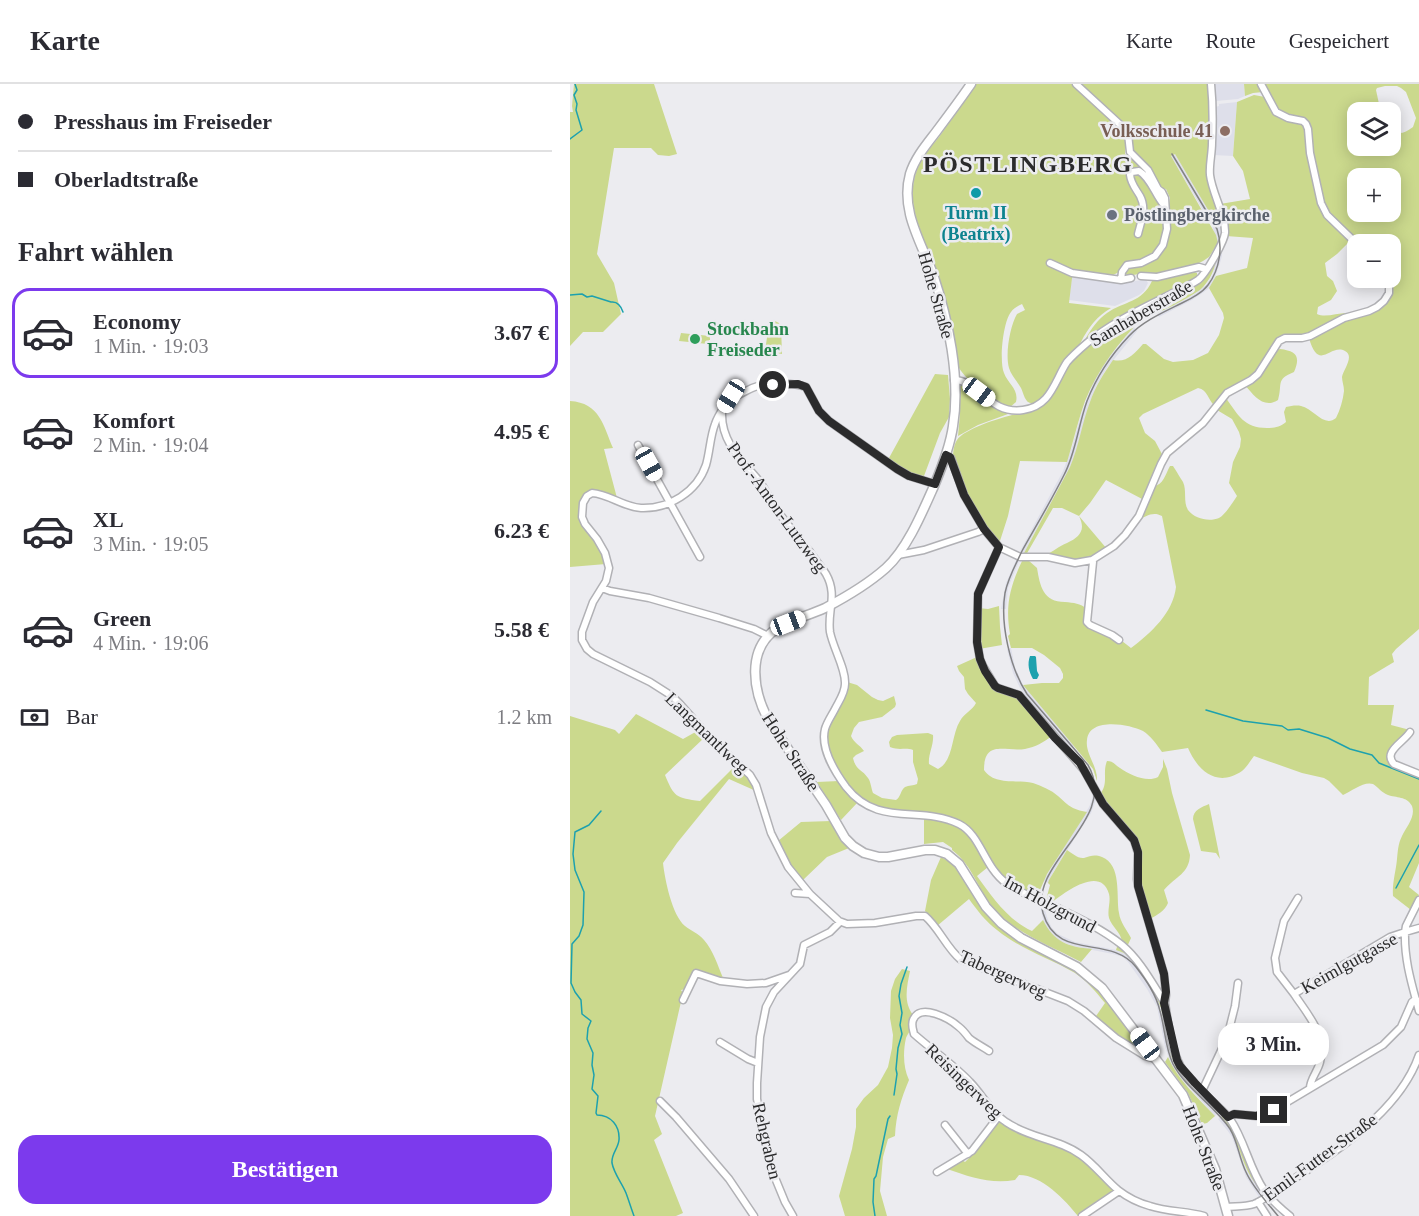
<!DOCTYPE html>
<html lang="de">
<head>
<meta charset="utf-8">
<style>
	:root { --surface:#fff; --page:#f2f2f3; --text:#2b2b33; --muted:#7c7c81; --line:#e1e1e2; --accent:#7c3aed }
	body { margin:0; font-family:Georgia,serif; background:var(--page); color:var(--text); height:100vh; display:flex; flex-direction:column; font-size:22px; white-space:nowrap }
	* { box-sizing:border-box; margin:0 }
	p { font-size:20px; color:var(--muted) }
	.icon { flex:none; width:33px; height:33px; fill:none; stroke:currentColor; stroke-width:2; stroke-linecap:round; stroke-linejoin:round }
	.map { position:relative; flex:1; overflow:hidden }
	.panel { display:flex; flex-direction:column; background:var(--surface); width:570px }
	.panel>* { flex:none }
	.top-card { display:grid; align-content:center; height:132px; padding:0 18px; background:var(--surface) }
	.controls { position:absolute; left:777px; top:18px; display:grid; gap:12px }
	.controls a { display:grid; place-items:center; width:54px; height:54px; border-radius:12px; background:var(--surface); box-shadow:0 3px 15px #0003; font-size:30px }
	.end { position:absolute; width:27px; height:27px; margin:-14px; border:8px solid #2b2b2c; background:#fff; box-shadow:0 0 0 3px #fff }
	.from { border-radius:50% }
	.bubble { position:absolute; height:42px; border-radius:18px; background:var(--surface); box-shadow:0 3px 15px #0003; font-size:20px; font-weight:700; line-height:42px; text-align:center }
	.car { position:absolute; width:18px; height:36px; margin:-18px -9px; border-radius:8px; box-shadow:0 0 4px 2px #0007; background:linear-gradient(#fff 24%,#345 0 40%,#fff 0 76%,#345 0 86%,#fff 0) }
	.top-card b { display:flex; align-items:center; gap:21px; height:57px; font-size:22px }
	.top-card b+b { border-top:2px solid var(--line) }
	.top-card i { width:15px; height:15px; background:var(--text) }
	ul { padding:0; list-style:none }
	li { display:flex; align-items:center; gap:18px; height:90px; margin:0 12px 9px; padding:0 6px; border:3px solid transparent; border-radius:18px }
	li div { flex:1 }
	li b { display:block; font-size:22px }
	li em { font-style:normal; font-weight:700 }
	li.active { border-color:var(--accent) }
	li>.icon { width:54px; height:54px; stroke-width:1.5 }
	h2 { padding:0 18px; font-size:27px; line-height:72px }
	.pay { display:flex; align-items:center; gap:15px; height:66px; padding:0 18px; font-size:22px }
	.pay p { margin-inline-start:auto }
	.primary-button { display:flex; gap:12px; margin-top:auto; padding:12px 18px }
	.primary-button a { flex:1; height:69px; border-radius:18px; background:var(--accent); color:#fff; font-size:24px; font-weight:700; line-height:69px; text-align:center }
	header { display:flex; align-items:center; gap:36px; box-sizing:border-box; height:84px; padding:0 30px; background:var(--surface); border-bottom:2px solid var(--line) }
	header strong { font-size:28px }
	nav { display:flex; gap:33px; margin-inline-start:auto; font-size:21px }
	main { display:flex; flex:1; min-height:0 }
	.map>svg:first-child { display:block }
</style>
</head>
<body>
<header>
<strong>Karte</strong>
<nav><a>Karte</a><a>Route</a><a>Gespeichert</a></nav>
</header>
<main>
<section class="panel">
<div class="top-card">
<b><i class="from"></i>Presshaus im Freiseder</b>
<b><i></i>Oberladtstraße</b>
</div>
<h2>Fahrt wählen</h2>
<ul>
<li class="active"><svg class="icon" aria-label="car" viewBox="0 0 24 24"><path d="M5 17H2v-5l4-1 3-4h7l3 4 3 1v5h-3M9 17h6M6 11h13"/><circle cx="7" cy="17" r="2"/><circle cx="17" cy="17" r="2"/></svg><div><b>Economy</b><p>1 Min. · 19:03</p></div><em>3.67 €</em></li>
<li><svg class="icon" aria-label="car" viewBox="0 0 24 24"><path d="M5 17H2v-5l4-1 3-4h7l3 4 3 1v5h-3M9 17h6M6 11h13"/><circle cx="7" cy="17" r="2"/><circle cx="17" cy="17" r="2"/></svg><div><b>Komfort</b><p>2 Min. · 19:04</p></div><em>4.95 €</em></li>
<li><svg class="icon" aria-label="car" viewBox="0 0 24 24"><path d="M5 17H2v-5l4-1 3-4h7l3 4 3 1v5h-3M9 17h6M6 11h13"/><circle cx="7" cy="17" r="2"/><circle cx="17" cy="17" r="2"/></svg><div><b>XL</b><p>3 Min. · 19:05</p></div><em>6.23 €</em></li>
<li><svg class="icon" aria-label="car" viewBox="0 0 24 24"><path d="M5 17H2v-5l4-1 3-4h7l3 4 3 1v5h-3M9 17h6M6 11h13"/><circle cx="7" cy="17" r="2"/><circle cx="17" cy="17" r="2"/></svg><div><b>Green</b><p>4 Min. · 19:06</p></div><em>5.58 €</em></li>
</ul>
<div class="pay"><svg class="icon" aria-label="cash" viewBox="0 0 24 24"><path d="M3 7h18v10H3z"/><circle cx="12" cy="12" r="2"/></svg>Bar<p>1.2 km</p></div>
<div class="primary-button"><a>Bestätigen</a></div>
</section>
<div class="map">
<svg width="849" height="1132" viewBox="0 0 849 1132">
	<rect width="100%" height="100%" fill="#ececf0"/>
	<!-- built -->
	<path fill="#dedfea" d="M644,0h30l1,12 -7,3 -22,2z
		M667,18l-4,54 -20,-1 2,-48 4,-1v-2z
		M605,70l42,71 4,-2 1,10 -4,10 -6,-17 -41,-70z
		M652,161v11l-2,7 -6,17 -5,8 -5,4 -12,8 -33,17 -2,-3 36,-19 13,-10 7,-11 5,-24z
		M502,193l46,6 25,-3h3l2,3 -4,8 -5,4 -24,11 -46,-6z
		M564,243l3,4 -30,37 -11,19 -6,15 -15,54 -5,11 -47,88h-5l45,-84 9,-24 9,-33 13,-33 13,-21z
		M447,474l3,1 -12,29 -2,21h-5l5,-26z
		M441,564l4,19 8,18 51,61 -3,2 -40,-45 -11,-15 -7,-15 -6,-24z
		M523,705l4,8 -6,16 -37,58 -6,12 -5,-2 46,-74 3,-7z
		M469,818l4,1 5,17 4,8 6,6 17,8 41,8 8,3 11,10 17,24 7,15 12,54 5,11 42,46 -3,3 -34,-37 -10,-15 -6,-17 -8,-40 -10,-18 -19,-27 -5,-5 -10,-3 -41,-8 -14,-6 -11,-11 -3,-6z
		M651,1032l13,17 13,38 14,19v4l-2,3 -13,-20 -14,-40 -5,-7 -9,-11z"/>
	<!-- green -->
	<path fill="#cbd98d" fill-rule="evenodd" d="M4,0h80l23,70 -8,2 -11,-1 -7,-7h-37l-17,106 17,29 7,31 -18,18h-20l-13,14v-234h3l-1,-6z
		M406,0h99l48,46 3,11 -1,13 15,11 -1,4 -8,1 -3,7c3,12 14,21 13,33l5,2 -4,-16 -10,-19 4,-5c10,4 12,13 17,21 3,6 7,11 9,17 6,18 3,39 -15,49 -7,3 -16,4 -23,6l-5,7 -6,3 -40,-5 -4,33 42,5c-14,8 -23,20 -30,34 -3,6 -8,9 -12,14 -9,11 -20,45 -35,47 -9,2 -10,-9 -13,-15 -4,-7 -10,-13 -12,-20 -4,-14 1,-42 8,-54l8,-4 -3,-6c-4,2 -8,4 -11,8 -8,10 -12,49 -7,61 4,11 15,16 12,29l-7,6c-14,-3 -42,-27 -50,-40 -5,-31 -11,-60 -20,-90 -10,-33 -34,-66 -24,-102 4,-15 14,-27 24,-39 12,-17 25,-35 37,-53z
		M510,0h129l1,26 -2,65 13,48 -4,2 -42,-71 -4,2 45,79 2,8 -9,14 -6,4 -8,4 -34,8h-17l-16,3 -3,-3 1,-5 21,-4 7,-4 9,-13 7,-49 -4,-9 -7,-1 -27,-35 -7,-27z
		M674,0h16l3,8 -10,1 -8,3z
		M693,0h156v545l-23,20 -4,5 2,8 -25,15 -1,28h26l-3,20 19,5c-9,9 -28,20 -20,34l29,12v87l-10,24 10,8 -8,15 -18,-14c-1,-13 3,-25 4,-37 1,-9 1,-15 5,-23 4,-9 14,-19 10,-30 -5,-10 -16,-8 -24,-11 -6,-2 -10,-8 -15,-11 -9,-3 -21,7 -30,11l-14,-14 -5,-3 -22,-5 -48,-17c-4,5 -7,11 -12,15 -25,17 -44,0 -54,-23l-26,4c-5,-7 -11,-16 -19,-21 -14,-7 -54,-14 -56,9 -2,14 11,26 10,41l-4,-12 -70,-84 19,-2h17l4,-5v-4l-3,-6 -16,-13 -12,-7h-21l-3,-12 2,-2c-5,-29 0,-48 13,-75l5,1 9,8c3,18 6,34 28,34 9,1 15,1 22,7l-2,17 5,-4 23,12 18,14c20,-15 42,-35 45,-61l-14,-71c-9,-5 -16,0 -25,5l16,-34c11,-3 12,-12 17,-21h3c2,3 8,13 10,16 4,8 0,20 5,28 7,9 21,12 31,8 6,-3 14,-16 18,-22l-8,-13 4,-21 7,-15 1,-8 -2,-7 -7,-13 -15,-9 9,-12c12,17 18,30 41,30 8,0 13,-1 19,-6l-2,-10 2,-5c5,-1 10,-2 15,-1 13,3 23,22 35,12 4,-8 7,-18 8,-27 0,-5 -2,-10 -2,-14 1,-7 13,-21 3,-26 -15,-8 -26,22 -36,-13l37,-19 23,-6 21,-18 2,-7 -5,-10h3v-34h-31l-33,-33 -6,-17 -11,-69 -31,-14zM815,2h12l4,2 5,4 10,26 -3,9c-8,6 -13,8 -22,4l-1,15h-32v-34h20l1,-8 -3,-14 1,-2zM788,94h32v34h-32z
		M684,11l11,2 7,13 28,12 5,5 12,71 33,43 -13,13 -12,9 2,13 6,5 4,10 -6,9 -13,7 -1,7c8,4 20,-1 29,-1l1,1c-11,6 -26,17 -37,20 -11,3 -23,-2 -32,5 -9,6 -14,25 -22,35 -10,10 -30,22 -42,31 -6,-5 -6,-15 -16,-17l-55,26 -4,4 6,15 10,8 8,15 -19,44 -38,-20 -16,23 -11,13 28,33 -18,10 -18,2 -26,-6c8,-3 14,-9 22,-12 13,-6 19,-13 12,-27l-17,-8h-9l-27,47h-3l47,-88c9,-21 12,-44 20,-65 5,-15 14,-29 23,-42 14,3 21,-6 30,-16h3l18,15 9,3 20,-2 15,-7 11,-18 5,-17 -1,-5 -14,-25 7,-12 31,-8 6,-30 -27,-2 -6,-32 30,-5 -7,-28 -10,-15 4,-54z
		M648,166c-2,16 -6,29 -18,40 -17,11 -35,20 -54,28 -17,7 -31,17 -48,20l106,-59 4,-6z
		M622,187l5,2v3l-3,3 -92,50 -14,9h-2c5,-9 12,-19 21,-25 17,-12 35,-10 45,-32z
		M205,237l4,2 2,3 1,28 -17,-3 4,-27z
		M564,243c-23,25 -43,53 -53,86 -5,16 -9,33 -14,49l-47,-1 -12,55 -9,28 -30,-43 -16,-44c0,-5 1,-13 4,-17 7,-11 43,-22 55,-25 8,-1 16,-2 23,-5 17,-8 22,-24 31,-40 5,-9 16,-20 25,-27 5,-3 12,-3 18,-5 9,-3 17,-7 25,-11z
		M111,249l29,3v4h-1l-1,4 -29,-3z
		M710,265c16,2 21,7 14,23 -19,8 -11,11 -16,28 -14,9 -24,-4 -33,-15l29,-34z
		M365,290l13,1 2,24 -1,18 -9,16 -16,43c-13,-1 -25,-10 -35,-18z
		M390,302h5l26,19 17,8v1l-30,11 -20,11 2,-22z
		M0,317c30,2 33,24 43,47l-9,1 13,49 -28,-7 -6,6 -3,6 -1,12 1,8 19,21 7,20 -36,3z
		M429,522l1,21 2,18 -23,4 -1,-41 10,1z
		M407,573l8,18 8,12 27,11 31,39c-8,5 -15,10 -26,12 -20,3 -41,-10 -41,21 11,16 33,9 49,13 9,3 18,7 25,13 5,4 9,9 15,12 4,2 9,3 14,4l-40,62 -10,23 -10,-3 -25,-16 -16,-22 -28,-34 -83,-14 -25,-18 -19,-32 -5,-17 1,-12 20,-47 10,3 15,12 6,3 5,1 11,-5 2,8 -1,3 -13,10 -23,5 -5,6 -3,8c3,7 9,9 13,15l-8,4 -3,3c3,13 9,11 15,20 3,4 3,10 5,15l9,5 14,2c5,-3 4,-9 9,-13 4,-2 8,-1 12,-3l1,-5 -5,-17v-12c-8,-3 -13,1 -23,-3l-1,-5 3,-5 5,-2 31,-2 5,2c1,10 -5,19 -4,29l9,5c16,-8 13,-34 22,-48 4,-8 12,-10 16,-18l-8,-9 -3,-5 -1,-12 -5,-6 -2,-5z
		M66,630l47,25 16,-9 6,7 -40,38c9,22 11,23 35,26l35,-35 18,15 3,10 -27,-12 -52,64 -14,20c2,17 9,52 22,63 6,5 13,7 19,14 9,10 14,26 19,38l-14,-3 -15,-5 -1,1 2,2 -9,16 -5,1 2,3 -28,123 7,18 -8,6 29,73 -7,3h-106v-500l45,14 4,4z
		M593,675l4,10 5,24 18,62c-1,19 -14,21 -26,35l4,13c-3,8 -11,12 -18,16l-10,-33 -7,-51 -26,-30 -7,-11c9,-11 2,-21 7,-33 6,0 7,3 13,7 10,7 27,15 38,9l5,-10z
		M269,697l19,21 -17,18 -24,-38z
		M639,720l11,55 -4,-6 -15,-2 -8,-32c0,-9 9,-12 16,-15z
		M354,734l29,5 18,13 17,31 -11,9c15,21 31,44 55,55l11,-11c11,22 25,27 49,29l-11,13c-29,-16 -60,-26 -83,-49 -19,-19 -24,-47 -46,-63v-2l-9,-6 -19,2z
		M261,737l18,27 -22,9 -24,23 -14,-16 -11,-23 23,-19z
		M497,766c5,3 11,9 17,8 7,-2 10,-4 18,-1 20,8 14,39 17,56 1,9 8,17 12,25l-4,9 -5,-5c-1,-10 -10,-15 -13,-24 -2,-8 2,-16 0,-24 -8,-29 -44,-2 -58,9l-5,-3 4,-15 -2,-2 1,-3z
		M371,773l14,8 24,39 16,19 23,17 54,27 31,27 43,58 -39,-22 -13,-11 11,-16c-9,-11 -18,-22 -30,-30 -26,-15 -55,-24 -78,-43 -11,-8 -20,-20 -28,-31l-32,27 -12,-15 6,-31z
		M548,860l20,21 17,25 8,21 12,48 42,51 1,3 -42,-46 -5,-11 -10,-48 -6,-14 -20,-31 -11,-10 -8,-3z
		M332,885l8,2c-3,15 -7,31 3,44 -2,5 -3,8 -3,14 -1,5 -2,4 -4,9 -3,13 -3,30 3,42 -8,19 -13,35 -14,56l-7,3 -5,18 -3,34 7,25h-42l-6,-20 13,-47 4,-22v-18l8,-11 14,-13 10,-18 4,-19 1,-13 -3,-17 1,-27 4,-12z
		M598,973c10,23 30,41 47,59l-8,7 -4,1 -2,-2 -13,-29 -23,-31z
		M651,1032l5,2 8,12 27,60c-22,-22 -19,-51 -40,-74z
		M429,1037l24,13 39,13 20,10 32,32v2l-36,25c-13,-16 -36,-41 -59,-41l-4,5c-25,4 -45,-3 -68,-11l15,-9 3,2 6,-6 23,-32z"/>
	<!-- water -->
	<path fill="#1da1ae" d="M460,572h5l1,1 1,14 2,4 -2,4h-4c-4,-7 -6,-15 -3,-23z"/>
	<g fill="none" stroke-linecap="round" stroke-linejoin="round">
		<!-- stream -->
		<path stroke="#1da1ae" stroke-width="1.5" d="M0,55l12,-9 -6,-20 1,-6 -3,-9 3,-5 -2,-6
			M0,211l12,-1 5,3 5,-1 19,6c7,-1 10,4 12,10
			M636,626l37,11 39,5 6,4 11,-1 29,9 22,11 22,6 7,8 40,16
			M31,727l-12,14 -14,7 -2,22 2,16 9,22 -1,33 -4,11 -7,8 -1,39 4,9 6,8 1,14 9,7 -3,7 -1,11 6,14 -1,12 2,10 -2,14 6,7 -2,17 1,2c14,0 23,11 22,25 -1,9 -8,14 -7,23 2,11 10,20 14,30 3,8 5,15 8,23
			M826,804l23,-43
			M324,1011l3,-21 -1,-5 2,-21 4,-14 -2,-9 2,-12 -3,-17 2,-12 6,-17
			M305,1132l-2,-14 1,-23 2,-3 12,-57 2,-3"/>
		<!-- street casing -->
		<g stroke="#b1b1b5" stroke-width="9">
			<path id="street" d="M506,0l49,45 3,5 2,18 18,18 10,19 4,3 3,6 2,31 -4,16 -8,11 -14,7 -14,2 -5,7 -1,8
				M691,0l15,28 12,6 15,3 3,3 2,5 2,24 11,50 6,12 31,30
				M568,150c3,-13 9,-25 2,-38 -4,-7 -9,-12 -10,-21l2,-3 7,-1c12,7 16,24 25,34
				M480,179l22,10 49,7 10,-2
				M571,192l16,1 42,-10 7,2
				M384,296c25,0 35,35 69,30 28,-4 31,-28 44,-48 6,-7 13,-13 20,-19 24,-20 54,-34 82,-48 10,-5 20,-9 29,-15 8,-6 26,-38 27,-47 1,-17 -13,-40 -15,-58 -1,-10 2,-21 2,-32 1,-20 1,-39 -1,-59
				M152,329c-1,30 21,48 38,69 7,10 12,22 19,31 10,13 20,26 31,39 5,8 11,14 16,22 12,21 1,37 4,58 3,16 16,37 15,52 0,9 -6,17 -10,25 -3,6 -8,13 -10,20 -5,20 10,43 21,58 32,41 74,18 113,37 22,11 25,43 47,59 13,10 30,15 45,22 23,11 50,23 71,40 18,15 30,38 43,58
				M68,361l62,112
				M376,371l5,3 13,37 20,34 15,18 21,10h28l27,6 17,-3 22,-14 11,-11 14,-19 22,-52 6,-11 36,-30 24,-30 24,-13 7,-6 21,-33 6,-3h17l8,-2 34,-18 25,-7 8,-4 7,-6 5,-8v-6l-5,-9
				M365,400l-26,-8 -12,-7 -68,-48 -10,-10 -13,-24c-11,-4 -36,-5 -48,-1 -8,2 -15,7 -22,10h-5c-5,9 -13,18 -16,28 -5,13 -5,27 -9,41 -9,27 -37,44 -65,43 -18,-1 -32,-14 -49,-15l-5,3 -4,7 -1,14 3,7 12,15 8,14 4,15 -3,13 -13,21 -11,30v8l5,9 6,5 57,28 22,14 8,8 30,34 40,37 6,10 15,48 17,34 22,27 29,27 8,3 28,-1 41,-7h9c14,12 21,31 35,43l108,42 16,10 32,27 29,18 7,2 2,-2
				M429,463l-21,47 -1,48 3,17 3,7 12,20 3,2 21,7 65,75 19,34 31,36 4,13 -1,26 1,7 26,88 2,21 -1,8c3,19 5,40 13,58 9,22 37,40 52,58 15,22 19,49 34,71 7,10 16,18 26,26
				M328,471l26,-5 54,-18 6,-3
				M522,476l1,2 -6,60 3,3 22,10 7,5
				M32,504l8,3 39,7 70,20 35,11 14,7
				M840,648c-6,10 -28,20 -16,32l25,10
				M225,809l15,1
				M728,814l-14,23 -9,37 2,14 17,22 96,-57 15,-5 1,-6 13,-26
				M849,844l-14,4c-1,28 7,53 14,79
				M724,910c14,21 33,41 26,68 -2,9 -10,17 -10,26
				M113,916l13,-27 24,8 27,3 19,-1 23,-8
				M150,958l28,17 10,4
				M419,967c-6,-4 -14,-8 -20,-13 -3,-4 -6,-8 -10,-11 -9,-8 -39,-25 -46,-7 -2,5 0,9 1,14 18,16 39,30 56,48 12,12 21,31 36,40 23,16 53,17 75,33 14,10 24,24 37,35 9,7 21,13 32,16 18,6 37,5 54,10
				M632,1007l25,-53 8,-32 3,-23
				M90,1017l16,16 53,62 25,37
				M658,1033l6,-3 22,2 18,-6 109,-65 18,-18 11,-25 4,-3
				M375,1041l23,29
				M367,1088l35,-21 26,-34
				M688,1118l9,14
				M656,1123c9,-1 19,0 28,-3 11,-4 24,-16 35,-22 47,-30 111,-71 130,-127
				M223,1132l-8,-14 -14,-34 -14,-69v-16l3,-46 6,-30 8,-15 26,-28 4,-19 26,-13 10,-10
				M512,1132l37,-25"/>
		</g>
		<!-- secondary casing -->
		<g stroke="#b1b1b5" stroke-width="11">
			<path id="secondary" d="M401,0c-11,16 -23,32 -35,48 -10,13 -21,26 -26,42 -10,36 11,68 23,100 15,45 28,104 20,152 -3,21 -11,41 -19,60 -12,27 -27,63 -48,82 -18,16 -40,29 -61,40 -15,7 -32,11 -46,19 -34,21 -26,65 -10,94l57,84 19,33 8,8 11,7 15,4h9l37,-7h10l12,4 12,10 27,43 15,16 20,15 56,29 25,21 81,107 32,74 13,47"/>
		</g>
		<!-- street -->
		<use href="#street" stroke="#fff" stroke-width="6"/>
		<!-- secondary -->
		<use href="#secondary" stroke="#fff" stroke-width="8"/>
		<!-- tram -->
		<path stroke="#838385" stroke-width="1.5" d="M602,70l45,75c6,18 3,40 -9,56 -6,8 -16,13 -26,18 -18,9 -39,18 -53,33 -18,19 -33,42 -42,65 -9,25 -11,51 -23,74 -13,26 -28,51 -42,76 -6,13 -14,27 -17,42 -5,31 5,75 22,101l61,71c32,55 -60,97 -45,148 14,49 67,21 93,54 10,13 20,27 24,44 5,17 5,37 13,53 13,25 41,41 57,65 8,13 9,29 16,43 7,16 21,30 32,44"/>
	</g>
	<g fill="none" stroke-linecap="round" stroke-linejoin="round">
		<!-- route -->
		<path stroke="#2b2b2c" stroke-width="8" d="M203,301l25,-1 8,3 13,24 10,10 68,48 12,7 26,8 11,-29 4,2 14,38 20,34 15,18 -21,47 -1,48 3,17 5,12 10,15 3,2 21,7 36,43 25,25 23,41 31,36 4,12v34l26,88 2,18 -2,11 13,57 3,6 15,17 33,34 6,-3 22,2 18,-6"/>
	</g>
	<!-- markers -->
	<circle fill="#8d6e63" stroke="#ececf0" stroke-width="2" cx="655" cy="47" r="6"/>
	<circle fill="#0f9aa8" stroke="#ececf0" stroke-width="2" cx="406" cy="109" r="6"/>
	<circle fill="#6b7280" stroke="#ececf0" stroke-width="2" cx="542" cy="131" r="6"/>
	<circle fill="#2e9e5b" stroke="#ececf0" stroke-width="2" cx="125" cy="255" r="6"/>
	<g text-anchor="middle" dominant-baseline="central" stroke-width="5" stroke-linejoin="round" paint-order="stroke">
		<!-- education labels -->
		<g font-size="18" font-weight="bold" fill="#785e54" stroke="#ececf0" text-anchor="end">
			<text x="643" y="47">Volksschule 41</text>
		</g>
		<!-- culture labels -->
		<g font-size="18" font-weight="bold" fill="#0d838f" stroke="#ececf0">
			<text x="406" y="129">Turm II<tspan x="406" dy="21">(Beatrix)</tspan></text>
		</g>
		<!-- worship labels -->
		<g font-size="18" font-weight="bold" fill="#5b616d" stroke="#ececf0" text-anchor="start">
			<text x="554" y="131">Pöstlingbergkirche</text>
		</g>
		<!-- street labels -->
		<g font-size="18" fill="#2b2b2c" stroke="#ececf0">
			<text transform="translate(366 211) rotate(74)">Hohe Straße</text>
			<text transform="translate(571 229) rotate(-30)">Samhaberstraße</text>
			<text transform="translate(207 423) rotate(54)">Prof.-Anton-Lutzweg</text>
			<text transform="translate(137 649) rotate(44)">Langmantlweg</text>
			<text transform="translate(221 668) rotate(57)">Hohe Straße</text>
			<text transform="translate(480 820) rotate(28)">Im Holzgrund</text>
			<text transform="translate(779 879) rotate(-29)">Keimlgutgasse</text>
			<text transform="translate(433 890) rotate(24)">Tabergerweg</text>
			<text transform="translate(394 997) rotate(44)">Reisingerweg</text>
			<text transform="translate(197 1057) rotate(77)">Rehgraben</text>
			<text transform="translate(634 1064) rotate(69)">Hohe Straße</text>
			<text transform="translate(750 1073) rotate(-36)">Emil-Futter-Straße</text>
		</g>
		<!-- leisure labels -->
		<g font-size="18" font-weight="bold" fill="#27864d" stroke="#ececf0" text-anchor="start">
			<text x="137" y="245">Stockbahn<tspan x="137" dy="21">Freiseder</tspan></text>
		</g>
		<!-- district labels -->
		<g font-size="24" font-weight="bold" letter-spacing="1.5" fill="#2b2b2c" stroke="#ececf0">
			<text x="458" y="80">PÖSTLINGBERG</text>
		</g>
	</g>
</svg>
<div class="controls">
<a><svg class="icon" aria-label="layers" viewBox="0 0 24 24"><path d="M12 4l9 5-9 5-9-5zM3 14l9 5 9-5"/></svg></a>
<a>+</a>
<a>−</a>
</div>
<i class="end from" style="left:203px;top:301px"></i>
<i class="end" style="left:704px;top:1026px"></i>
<div class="bubble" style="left:648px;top:939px;width:111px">3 Min.</div>
<i class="car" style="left:409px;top:308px;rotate:127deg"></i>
<i class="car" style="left:161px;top:312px;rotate:212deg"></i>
<i class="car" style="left:79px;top:380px;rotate:151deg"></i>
<i class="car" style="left:218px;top:539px;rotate:69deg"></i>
<i class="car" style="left:575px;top:960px;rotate:323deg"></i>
</div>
</main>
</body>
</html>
